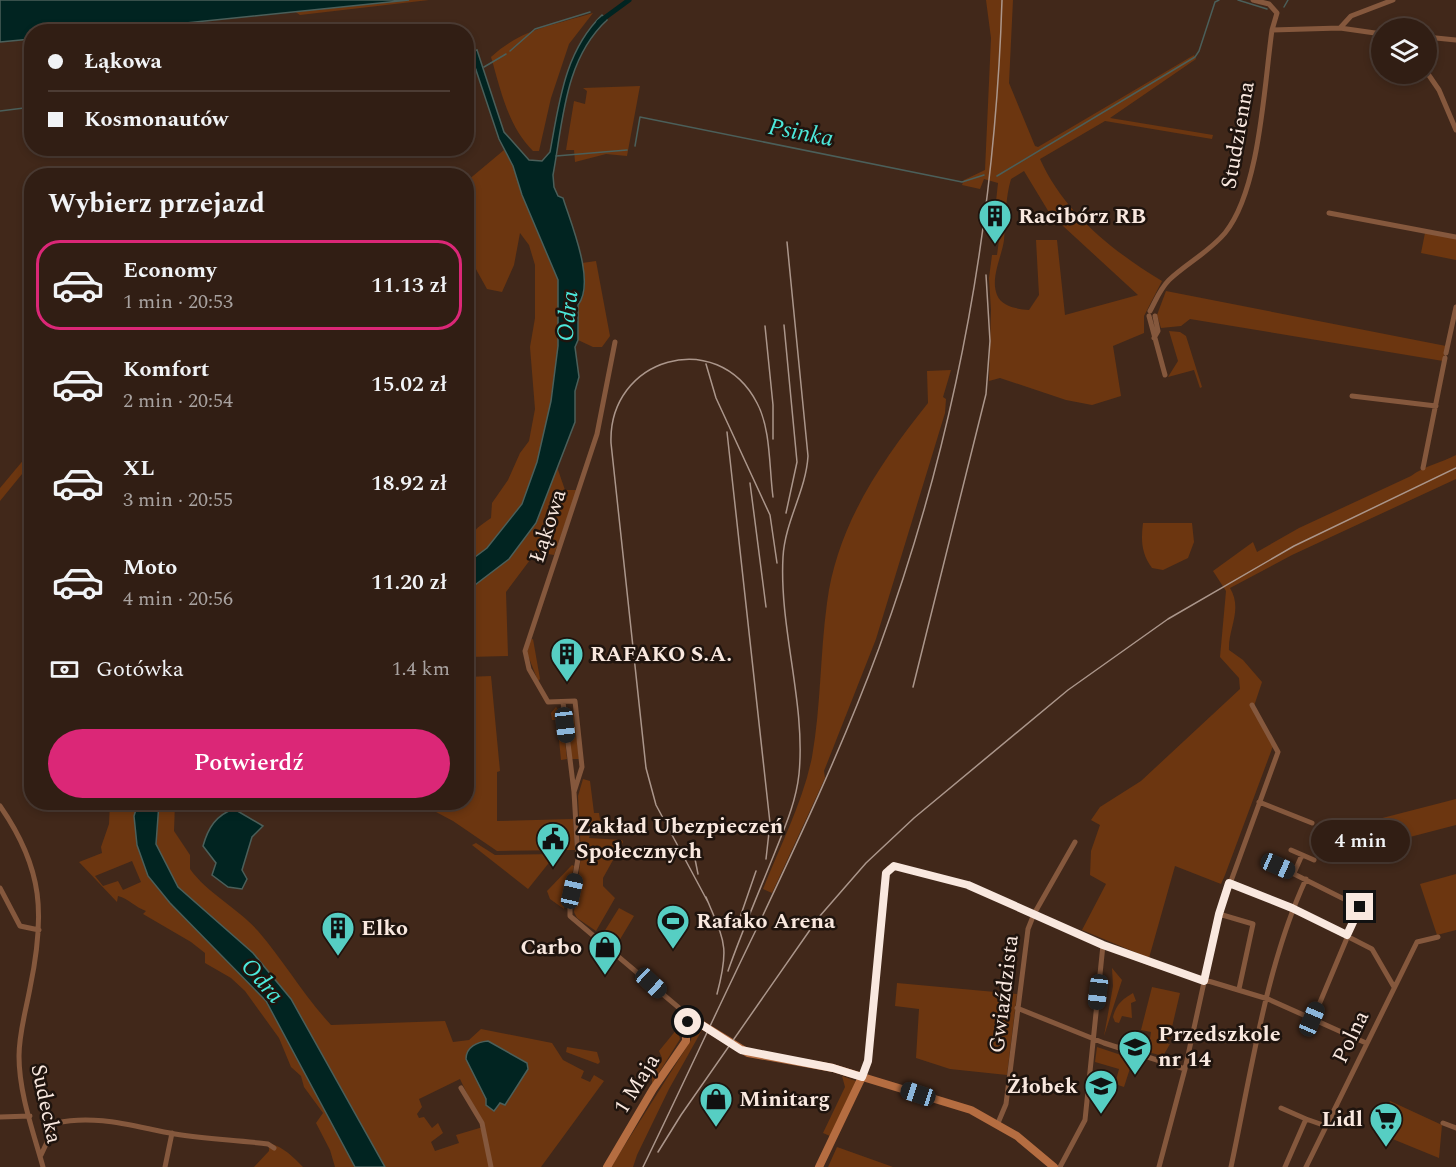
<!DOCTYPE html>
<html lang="pl">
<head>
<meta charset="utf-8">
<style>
	:root { --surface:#311e14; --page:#39271d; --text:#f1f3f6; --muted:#a8a2a0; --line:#4c3c34; --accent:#db2777 }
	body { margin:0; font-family:Spectral,serif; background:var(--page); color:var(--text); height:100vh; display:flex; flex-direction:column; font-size:22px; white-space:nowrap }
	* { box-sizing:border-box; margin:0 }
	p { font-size:20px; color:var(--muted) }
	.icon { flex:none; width:33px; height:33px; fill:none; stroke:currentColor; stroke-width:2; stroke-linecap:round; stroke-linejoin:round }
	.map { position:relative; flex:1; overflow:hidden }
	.side { position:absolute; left:24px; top:168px; width:450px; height:642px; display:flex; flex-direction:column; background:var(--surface); border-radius:24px; box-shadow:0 3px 9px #0003,0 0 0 2px var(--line) }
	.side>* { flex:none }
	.hud { position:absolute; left:24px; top:24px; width:450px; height:132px; border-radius:24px; box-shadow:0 3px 9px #0003,0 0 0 2px var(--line); display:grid; align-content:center; height:132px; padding:0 24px; background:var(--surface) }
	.controls { position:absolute; left:1371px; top:18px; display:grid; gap:12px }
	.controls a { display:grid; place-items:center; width:66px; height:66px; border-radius:50%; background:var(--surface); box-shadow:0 3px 9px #0003,0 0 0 2px var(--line); font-size:30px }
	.end { position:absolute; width:27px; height:27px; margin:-14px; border:8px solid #f9e8df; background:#111; box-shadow:0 0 0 3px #111 }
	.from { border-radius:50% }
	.bubble { position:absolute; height:42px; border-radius:21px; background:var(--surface); box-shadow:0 3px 9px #0003,0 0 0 2px var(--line); font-size:20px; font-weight:600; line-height:42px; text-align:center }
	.car { position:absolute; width:18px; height:36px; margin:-18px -9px; border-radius:8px; box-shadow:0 0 4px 2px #0007; background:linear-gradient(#222 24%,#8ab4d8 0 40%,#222 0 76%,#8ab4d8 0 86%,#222 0) }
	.hud b { display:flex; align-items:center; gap:21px; height:57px; font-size:22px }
	.hud b+b { border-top:2px solid var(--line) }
	.hud i { width:15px; height:15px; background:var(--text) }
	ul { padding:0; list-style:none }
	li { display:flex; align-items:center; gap:18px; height:90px; margin:0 12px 9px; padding:0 12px; border:3px solid transparent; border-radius:24px }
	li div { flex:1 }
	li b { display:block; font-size:22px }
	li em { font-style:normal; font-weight:600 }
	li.selected { border-color:var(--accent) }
	li>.icon { width:54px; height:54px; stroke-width:1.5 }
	h2 { padding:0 24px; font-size:27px; line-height:72px }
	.pay { display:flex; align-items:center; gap:15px; height:66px; padding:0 24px; font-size:22px }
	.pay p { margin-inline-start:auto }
	.action { display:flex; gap:12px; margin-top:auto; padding:12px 24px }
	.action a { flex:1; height:69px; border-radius:36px; background:var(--accent); color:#fff; font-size:24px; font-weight:600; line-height:69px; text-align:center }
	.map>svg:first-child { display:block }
</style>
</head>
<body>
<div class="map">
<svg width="1456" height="1167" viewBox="0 0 1456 1167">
	<rect width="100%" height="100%" fill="#41281a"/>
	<!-- green -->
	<path fill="#6c3610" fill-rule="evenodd" d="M278,0h151l-129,15z
		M986,0h27l-4,83 26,63 3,1 156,-92 2,4 -86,59 103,17 -1,4 -107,-18 -65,38c24,54 74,93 122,122l-18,35v17l-31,13 8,50 -29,9 -26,-5 -66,-22 -11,3 2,-71 -2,-32 3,-23h5l2,-15 -7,-2 6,-55 -14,-4 -4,10 -18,-4 2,-5 21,-10 6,-132zM1024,171l26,43 88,81 -73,20 -8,-75h-21l3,55 -10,15c-11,-1 -27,-3 -32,-15 -7,-17 5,-39 7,-55 2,-21 1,-41 7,-61z
		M593,13l-24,31 -18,54 -12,53h-6c-25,-25 -32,-60 -42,-94 30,-28 63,-32 102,-44z
		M640,86l-13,70 -21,-2 -31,8 -1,-12h-8l8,-49 11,3 2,-13 -4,-3z
		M504,150l9,16 9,29 36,86v65l-7,55 -14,61 -15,42 -35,44 -20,15c0,-27 2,-30 24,-45l1,-15 16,-23 12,-27 9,-12 6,-32 -5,-62 5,-29v-53l-6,-20 -9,-12 -6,32 -12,27 -15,-3 -20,-36v-72z
		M1425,233l31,6v21l-35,-7z
		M596,261l14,75 -8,11h-9l-15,-7v-35c9,-11 8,-29 4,-42z
		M1166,291l280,55 -3,15 -253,-42 -9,7 -20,2 -4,-13z
		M1169,331l11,1 6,4 16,51 -2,1 -6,-18 -26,7 10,-16z
		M951,370l-8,27 3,2 -1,14 -69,226 -52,132 1,7 -53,115 -9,-4c17,-43 40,-87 49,-132 9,-50 8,-103 15,-154 10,-78 54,-141 101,-200l-1,-32z
		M31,451v12l-31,38v-13z
		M1456,455v24l-164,76 -62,33c13,22 -2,40 -1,62l14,10 19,22 -8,24 19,40 -48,129 -4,9 -46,-18 -26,92 -67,-28 24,-46 -16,-9 1,-24 9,-26 -9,-5 9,-13 41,-26 99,-92 -1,-11 -19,-21 6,-66 -13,-20 40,-29 4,10 42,-24 112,-52c13,-10 30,-13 45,-21z
		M557,467l8,23h12l-23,65 -18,-3 -30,40 2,64 -41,1 -1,-66 43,-32 27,-36z
		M1143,523h49l2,19 -6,16 -25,12 -11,-2c-11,-15 -11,-28 -9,-45z
		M533,639l7,40 -2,2 -11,-28 3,-13z
		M491,676l9,95 -3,1v49l76,-2 2,31 -78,1 -44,-30 -34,-18 47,-1 1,-125z
		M556,707l6,7 5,45 -6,1 -4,-40h-5l-1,-7z
		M574,713l5,46h-8l-5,-45z
		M583,779l7,2 4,32h5l3,19h-11l-2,6 33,2 1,2 -20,36v8l12,12 -19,33 -19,-13 -3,-6 7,-56 -3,-60z
		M1456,799v26l-119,31 -9,-24z
		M110,803h28l-4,14 3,28 11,31 22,27 96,98 89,166h-20l-5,-17 -14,-27 7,-10 -19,-26 -3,-11 -10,-9 -12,-29 -34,-47 -14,-13 -26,-15v-10l-14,-11 -48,-28 3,-3c-11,-4 -17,-12 -28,-15l-1,6 -38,-40 23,-9 -1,-6 8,-23zM132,861l9,21 -18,8 -5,-9 -15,5 -8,-10z
		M159,803h16l-1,28 16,24v14c18,25 48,39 68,62 26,30 46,65 73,94l114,-4 8,21 16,-2 12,-11 71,14 11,17 21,11 -3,7 9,4 4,-7 10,6 -63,86h-156l-94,-168 -38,-46 -75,-66 -22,-43zM460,1079l23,48 -27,8 3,8 -24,8 -4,-9 12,-9 -5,-10 -6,5 -8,-11 -5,1 -2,-4 5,-7 -3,-8z
		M476,843l19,12 61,-1 -28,35 -56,-44z
		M572,865l2,1 -10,43 -14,-10 -3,-8z
		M1456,874v56l-19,5 -17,-51z
		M619,908l15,8 -15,25 -15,-9z
		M1112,968l10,12 -18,56 9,-50z
		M897,983l120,11 -10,81 -57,-6 -34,-11 3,-49 -24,-3z
		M1152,987l28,6 -12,51h2l-7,12 -15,-4 3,-20 -10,-2z
		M1133,993l3,8 -5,2 1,15 -10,-2 -3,7 -4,-1 -2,-5c4,-14 9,-17 20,-24z
		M693,1023l9,7 -33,59 -32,66 -4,12h-22l80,-127z
		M677,1029l3,10 -28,45v-22l6,1 4,-5 -3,-7z
		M567,1047l30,5 3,10 -2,2 -32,-12z
		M1097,1047l36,12 -9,28 -9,-3 4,-15 -24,-7z
		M842,1076l14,5 -26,55 -7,-3 22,-46z
		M1390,1101l52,24 -3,33 -66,-27z
		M269,1143c16,5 23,13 34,24h-49l15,-16z
		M837,1147l56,20h-65z"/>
	<!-- water -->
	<path fill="#012421" stroke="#4b5f5a" stroke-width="1.5" d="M0,0h409l-301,31 -76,1 -1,7 -31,3z
		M602,15l5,5c-43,40 -44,102 -54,155l1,12 4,9 5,2c8,26 33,84 15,107v35l-3,7 4,30 -4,14v31l-39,101 -27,36 -42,32v-28l20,-15 35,-44 15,-42 14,-61 7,-55v-66l-36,-85 -9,-29 -14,-27 -29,-87 7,-2 27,82 25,28 13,1 8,-9c9,-48 14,-100 52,-137z
		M138,803h21l-3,41 22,43 75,66 38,46 94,168h-30l-89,-166 -96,-98 -22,-27 -11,-31 -3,-29z
		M234,809l29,17 -11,11 -10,33 5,9 -5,10 -14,-2 -16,-12 4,-12 -13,-17c5,-18 13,-31 31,-37z
		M488,1041l39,22 1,6 -23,36 -5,-2 -6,8 -8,-6v-6l-20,-40c0,-12 11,-17 22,-18z"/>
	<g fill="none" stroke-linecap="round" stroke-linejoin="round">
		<!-- stream -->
		<path stroke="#4b5f5a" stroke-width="1.5" d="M1238,0l29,9
			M1284,7l4,-7
			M510,51l25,-22 55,-17
			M484,67l22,-13
			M466,73l10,-3
			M0,111l32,-4
			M635,146l5,-29 322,65 22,-7
			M556,156l71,-6
			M997,176l198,-119 4,-6 16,-49 4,-2"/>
		<!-- canal -->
		<path stroke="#012421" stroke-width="5" d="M599,22l30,-22"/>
		<!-- street -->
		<path stroke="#85583d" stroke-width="5" d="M1340,28l11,-12 42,-16
			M1272,30l68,-2 42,6
			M1426,37l30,3
			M1426,71l13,19 17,40
			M1329,213l127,24
			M1150,311c6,-11 10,-22 19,-31 18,-17 40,-28 56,-47 35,-43 39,-147 47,-203l5,-17 -8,-9 -16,-4
			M1149,316l16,59
			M1154,338l4,-7 -3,-15
			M1446,353l10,-46
			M1352,396l84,10
			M1423,468l22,-110
			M563,702l11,90 8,-25 -7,-66 -27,1 -19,-33 -4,-18 72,-217 18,-92
			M574,792l4,67 -8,44v13l121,102
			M1259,802l53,21
			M0,806c44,63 45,110 30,182 -4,22 -11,45 -11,68 0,37 14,75 24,111
			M1291,850l23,10
			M1278,866l82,41 -47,112
			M1294,873l8,-18
			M1229,883l63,25 80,41 22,38
			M0,888l20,38 19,4
			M1219,914l34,10 -14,65
			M1017,1008l87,35 81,26
			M862,1077l7,-22 18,-182 2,-5 6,-2 72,19 136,60 49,19 116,35 98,44
			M461,1088l21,35 9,44
			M1281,1108l25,11
			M0,1117l30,-1
			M998,1123l8,-19 22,-175 6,-15 41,-72
			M1443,1123l13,5
			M41,1155l15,-32c41,-9 79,4 119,11 31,5 62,6 93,10l6,4
			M165,1167l7,-34
			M1060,1167l25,-47 18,-175
			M1159,1167l26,-98 34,-155 59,-162 -26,-47
			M1231,1167c20,-93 35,-202 75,-288
			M1285,1167l21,-48 20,7
			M1306,1167l111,-225 21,-5"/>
		<!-- secondary -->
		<path stroke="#b56d41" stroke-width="8" d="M607,1167l46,-78 33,-48v-17l5,-6 57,35 85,15 138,42 46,26 37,31
			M819,1167l43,-90"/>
		<!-- rail -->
		<path stroke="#ab968b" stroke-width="1.5" d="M784,325l13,137 -11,51
			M765,326l8,79v34
			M706,364l10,34 54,117 7,48
			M727,432l43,391 -4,36
			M750,483l16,124
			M913,687l73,-293 4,-53 -4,-66
			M693,849l5,25
			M706,897c18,44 24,48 11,97
			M709,904l-53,-99 -10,-37 -35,-325c-3,-85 106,-117 146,-40 14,26 12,64 16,94
			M736,929l20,-58
			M728,971c14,-40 31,-79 47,-119 10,-25 21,-50 24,-78 7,-70 -20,-146 -16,-217 2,-36 23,-66 25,-101l-21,-214
			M658,1152l23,-37 138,-198 47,-54 48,-45 154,-128 100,-71 126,-73 162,-78
			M643,1167c38,-78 74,-157 112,-235 44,-93 88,-186 124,-284 76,-207 116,-427 123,-648"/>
	</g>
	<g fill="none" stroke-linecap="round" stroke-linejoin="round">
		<!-- route -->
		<path stroke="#f9e8df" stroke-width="8" d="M688,1022l3,-4 50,32 92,18 29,9 6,-16 18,-188 8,-7 74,19 135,60 101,36 15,-67 10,-31 63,25 55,27 13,-28"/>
	</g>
	<!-- icons -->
	<defs>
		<g id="building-pin" transform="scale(1.725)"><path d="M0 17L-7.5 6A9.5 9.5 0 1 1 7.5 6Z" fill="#56cec3" stroke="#1f140e"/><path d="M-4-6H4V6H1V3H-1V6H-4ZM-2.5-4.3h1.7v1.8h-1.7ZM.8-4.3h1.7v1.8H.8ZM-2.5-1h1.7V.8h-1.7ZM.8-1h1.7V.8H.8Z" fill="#111"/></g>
		<g id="civic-pin" transform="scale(1.725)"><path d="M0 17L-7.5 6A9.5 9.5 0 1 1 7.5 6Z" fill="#56cec3" stroke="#1f140e"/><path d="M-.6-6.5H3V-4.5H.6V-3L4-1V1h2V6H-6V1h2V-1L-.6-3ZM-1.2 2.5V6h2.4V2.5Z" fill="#111"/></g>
		<g id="stadium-pin" transform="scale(1.725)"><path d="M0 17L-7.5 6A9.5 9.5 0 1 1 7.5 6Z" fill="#56cec3" stroke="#1f140e"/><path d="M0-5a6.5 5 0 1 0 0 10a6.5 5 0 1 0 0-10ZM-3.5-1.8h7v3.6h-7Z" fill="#111"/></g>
		<g id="shop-pin" transform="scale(1.725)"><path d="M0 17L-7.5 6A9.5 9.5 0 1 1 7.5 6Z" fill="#56cec3" stroke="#1f140e"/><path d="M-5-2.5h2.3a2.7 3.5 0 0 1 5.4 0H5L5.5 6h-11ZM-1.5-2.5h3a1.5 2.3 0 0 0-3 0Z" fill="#111"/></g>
		<g id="school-pin" transform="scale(1.725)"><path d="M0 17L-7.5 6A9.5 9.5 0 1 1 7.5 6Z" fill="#56cec3" stroke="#1f140e"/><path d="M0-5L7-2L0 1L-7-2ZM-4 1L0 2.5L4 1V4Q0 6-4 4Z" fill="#111"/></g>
		<g id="supermarket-pin" transform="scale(1.725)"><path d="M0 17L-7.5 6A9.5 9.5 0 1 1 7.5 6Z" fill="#56cec3" stroke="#1f140e"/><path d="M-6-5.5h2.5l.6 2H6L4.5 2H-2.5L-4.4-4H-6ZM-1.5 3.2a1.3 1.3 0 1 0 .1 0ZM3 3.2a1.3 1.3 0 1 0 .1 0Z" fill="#111"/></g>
	</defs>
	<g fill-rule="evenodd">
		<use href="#building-pin" x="995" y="216"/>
		<use href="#building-pin" x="567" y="654"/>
		<use href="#civic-pin" x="553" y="839"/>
		<use href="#stadium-pin" x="673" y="921"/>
		<use href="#building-pin" x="338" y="928"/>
		<use href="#shop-pin" x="605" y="947"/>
		<use href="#school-pin" x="1135" y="1047"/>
		<use href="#school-pin" x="1101" y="1086"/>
		<use href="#shop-pin" x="716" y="1099"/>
		<use href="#supermarket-pin" x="1386" y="1119"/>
	</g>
	<g text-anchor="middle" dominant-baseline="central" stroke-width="5" stroke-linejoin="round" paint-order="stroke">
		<!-- street labels -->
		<g font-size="22" fill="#f9e8df" stroke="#1f140e">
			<text transform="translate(1238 135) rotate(-80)">Studzienna</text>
			<text transform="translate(548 526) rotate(-72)">Łąkowa</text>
			<text transform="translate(1004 994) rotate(-83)">Gwiaździsta</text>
			<text transform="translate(1351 1037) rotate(-64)">Polna</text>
			<text transform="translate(637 1084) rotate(-58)">1 Maja</text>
			<text transform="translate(46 1104) rotate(78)">Sudecka</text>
		</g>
		<!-- poi labels -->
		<g font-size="22" font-weight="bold" fill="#f9e8df" stroke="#1f140e" text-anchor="start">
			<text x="1018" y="216">Racibórz RB</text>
			<text x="590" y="654">RAFAKO S.A.</text>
			<text x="576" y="826">Zakład Ubezpieczeń<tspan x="576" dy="25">Społecznych</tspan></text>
			<text x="696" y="921">Rafako Arena</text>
			<text x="361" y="928">Elko</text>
			<text x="582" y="947" text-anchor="end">Carbo</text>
			<text x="1158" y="1034">Przedszkole<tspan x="1158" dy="25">nr 14</tspan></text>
			<text x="1078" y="1086" text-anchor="end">Żłobek</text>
			<text x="739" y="1099">Minitarg</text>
			<text x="1363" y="1119" text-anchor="end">Lidl</text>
		</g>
		<!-- water labels -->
		<g font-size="24" font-style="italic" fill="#4ce9dc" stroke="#1f140e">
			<text transform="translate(801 133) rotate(11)">Psinka</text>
			<text transform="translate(568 316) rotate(-84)">Odra</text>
			<text transform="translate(262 981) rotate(49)">Odra</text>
		</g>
	</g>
</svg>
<div class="controls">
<a><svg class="icon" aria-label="layers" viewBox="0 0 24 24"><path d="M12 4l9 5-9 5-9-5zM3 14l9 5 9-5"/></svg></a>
</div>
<i class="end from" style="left:688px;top:1022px"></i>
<i class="end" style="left:1360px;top:907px"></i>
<div class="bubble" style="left:1311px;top:820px;width:99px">4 min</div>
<i class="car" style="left:565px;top:725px;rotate:173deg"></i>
<i class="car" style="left:1278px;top:866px;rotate:114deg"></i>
<i class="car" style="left:572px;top:891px;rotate:13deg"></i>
<i class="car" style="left:651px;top:983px;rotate:133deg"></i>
<i class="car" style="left:1098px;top:992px;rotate:187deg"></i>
<i class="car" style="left:1312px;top:1019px;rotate:23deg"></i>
<i class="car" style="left:918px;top:1094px;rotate:288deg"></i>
<div class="hud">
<b><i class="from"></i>Łąkowa</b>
<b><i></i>Kosmonautów</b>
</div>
<section class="side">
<h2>Wybierz przejazd</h2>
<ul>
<li class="selected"><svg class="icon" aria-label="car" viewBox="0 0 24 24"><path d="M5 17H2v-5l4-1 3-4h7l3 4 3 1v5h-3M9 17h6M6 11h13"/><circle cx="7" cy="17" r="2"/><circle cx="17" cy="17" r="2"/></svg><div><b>Economy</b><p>1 min · 20:53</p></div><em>11.13 zł</em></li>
<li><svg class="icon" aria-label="car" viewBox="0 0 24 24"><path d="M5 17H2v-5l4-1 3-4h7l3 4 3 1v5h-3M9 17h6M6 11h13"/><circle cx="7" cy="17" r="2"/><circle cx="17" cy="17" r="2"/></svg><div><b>Komfort</b><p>2 min · 20:54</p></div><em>15.02 zł</em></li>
<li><svg class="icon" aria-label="car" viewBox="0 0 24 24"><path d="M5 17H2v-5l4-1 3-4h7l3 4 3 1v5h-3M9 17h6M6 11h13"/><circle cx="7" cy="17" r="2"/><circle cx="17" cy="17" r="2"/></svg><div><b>XL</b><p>3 min · 20:55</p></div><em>18.92 zł</em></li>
<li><svg class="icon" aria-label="car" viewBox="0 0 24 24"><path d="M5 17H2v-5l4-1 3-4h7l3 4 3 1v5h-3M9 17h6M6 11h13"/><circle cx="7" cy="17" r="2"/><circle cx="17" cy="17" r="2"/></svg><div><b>Moto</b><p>4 min · 20:56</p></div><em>11.20 zł</em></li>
</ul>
<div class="pay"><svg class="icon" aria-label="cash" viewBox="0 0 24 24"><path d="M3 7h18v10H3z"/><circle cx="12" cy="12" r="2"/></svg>Gotówka<p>1.4 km</p></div>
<div class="action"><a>Potwierdź</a></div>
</section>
</div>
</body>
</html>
